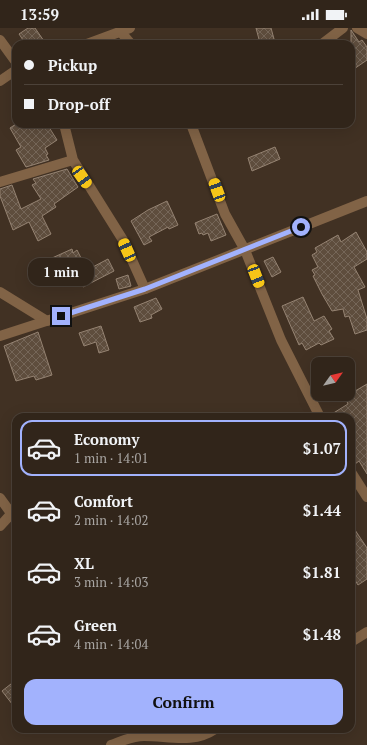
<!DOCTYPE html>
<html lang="en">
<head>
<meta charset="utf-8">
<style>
	:root { --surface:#31251a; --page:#3d3127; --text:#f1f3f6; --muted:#a8a5a2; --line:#4c4239; --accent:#a2b2fd }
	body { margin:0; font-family:"PT Serif",serif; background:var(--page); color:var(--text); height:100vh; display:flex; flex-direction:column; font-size:15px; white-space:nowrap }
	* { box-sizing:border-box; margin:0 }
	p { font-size:13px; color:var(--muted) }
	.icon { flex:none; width:22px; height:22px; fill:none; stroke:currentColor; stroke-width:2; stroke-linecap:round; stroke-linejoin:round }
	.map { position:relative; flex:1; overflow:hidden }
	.details { position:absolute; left:12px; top:385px; width:343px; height:320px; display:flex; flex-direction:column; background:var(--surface); border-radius:12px; box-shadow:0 4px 16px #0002,0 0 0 1px var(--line) }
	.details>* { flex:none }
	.banner { position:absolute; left:12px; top:12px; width:343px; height:88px; border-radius:12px; box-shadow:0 4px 16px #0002,0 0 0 1px var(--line); display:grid; align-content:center; height:88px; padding:0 12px; background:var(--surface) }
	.needle { width:26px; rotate:56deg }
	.tools { position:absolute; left:311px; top:329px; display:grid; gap:8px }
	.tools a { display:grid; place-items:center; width:44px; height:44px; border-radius:8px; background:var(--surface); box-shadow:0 4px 16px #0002,0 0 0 1px var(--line); font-size:20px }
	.end { position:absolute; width:18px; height:18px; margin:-9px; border:5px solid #a2b2fd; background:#111; box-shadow:0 0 0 2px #111 }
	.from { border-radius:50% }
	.bubble { position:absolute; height:28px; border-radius:12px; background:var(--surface); box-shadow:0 4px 16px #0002,0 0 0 1px var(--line); font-size:13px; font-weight:800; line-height:28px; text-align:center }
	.car { position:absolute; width:12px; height:24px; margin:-12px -6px; border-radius:5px; box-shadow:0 0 3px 1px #0007; background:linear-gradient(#f5c518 24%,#345 0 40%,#f5c518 0 76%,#345 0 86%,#f5c518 0) }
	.banner b { display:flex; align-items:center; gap:14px; height:38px; font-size:15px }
	.banner b+b { border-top:1px solid var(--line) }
	.banner i { width:10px; height:10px; background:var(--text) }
	ul { padding:7px 0 0; list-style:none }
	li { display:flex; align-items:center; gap:12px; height:56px; margin:0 8px 6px; padding:0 4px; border:2px solid transparent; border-radius:12px }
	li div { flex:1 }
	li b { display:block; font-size:15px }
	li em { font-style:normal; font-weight:800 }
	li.active { border-color:var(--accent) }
	li>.icon { width:36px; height:36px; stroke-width:1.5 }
	.button { display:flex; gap:8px; margin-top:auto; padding:8px 12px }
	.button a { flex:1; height:46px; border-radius:12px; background:var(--accent); color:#111; font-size:16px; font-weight:800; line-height:46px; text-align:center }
	.status { display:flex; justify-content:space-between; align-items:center; height:28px; padding:0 20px; background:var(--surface); direction:ltr }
	.status svg { height:11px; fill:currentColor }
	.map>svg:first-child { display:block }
</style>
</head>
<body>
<div class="status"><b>13:59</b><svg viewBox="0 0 49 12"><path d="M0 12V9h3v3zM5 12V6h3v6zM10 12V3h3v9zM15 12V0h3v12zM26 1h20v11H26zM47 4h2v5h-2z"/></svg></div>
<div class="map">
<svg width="367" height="717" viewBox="0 0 367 717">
	<defs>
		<pattern id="building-cross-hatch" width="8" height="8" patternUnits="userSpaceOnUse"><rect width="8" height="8" fill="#5e4d3d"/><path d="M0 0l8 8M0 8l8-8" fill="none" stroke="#756658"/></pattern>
	</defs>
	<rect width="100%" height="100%" fill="#413123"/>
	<!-- building -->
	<path fill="url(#building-cross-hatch)" stroke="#958372" d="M28,0h7l11,16h-11l-3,-5 -7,4 -6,-9z
		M256,0h15l3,11 -14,4z
		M351,2l8,12 3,-2 5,7v13l-16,11z
		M16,96h31l10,16 -12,8 3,6 -2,1 3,5 -23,7 -10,-17 5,-3 -11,-19z
		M275,119l5,12 -28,12 -4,-13z
		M67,141l11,18 -24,17 2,3 -14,9 9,18 -13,7 -9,-19 -16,8 -13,-34v-7l12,-4 9,24 20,-10 -9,-14 4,-2 -3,-4z
		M167,173l11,24 -9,4 -1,-2 -19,10 3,4 -8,4 -13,-24 17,-11z
		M217,186l9,21 -15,6 -3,-8 -5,2 -1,-2 -3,1 -4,-11z
		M356,204l11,20v7l-13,8 11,20 -7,3 9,29v11l-12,4 -6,-18 -4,1 -2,-8 -11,2 -10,-17 -9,-18 2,-1 -3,-5 6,-3 -6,-12 5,-3 -2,-4 23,-13 3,7z
		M72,221l1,4 4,-3 10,20 21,-11 6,12 -31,16 -13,-23 -23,11 -6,-12z
		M273,229l8,15 -9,5 -8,-16z
		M128,247l3,11 -12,3 -3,-10z
		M303,269l11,24 10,-5 8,13 -3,2 5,8 -13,6 -2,-2 -13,7 -4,-7 -3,2 -17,-39z
		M156,270l6,11 -11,6 1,3 -12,4 -6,-15z
		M101,298l8,24 -10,3 -3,-11 -12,4 -5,-13z
		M38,304l14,43 -16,5 -2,-4 -18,5 -12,-35z
		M367,356v90l-8,-13 -4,3 -4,-7v-40h-24l21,-13 -3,-7z
		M351,496l16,24v31l-9,6 -7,-11z
		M16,652v29l-14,-18z"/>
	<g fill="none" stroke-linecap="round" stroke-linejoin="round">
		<!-- minor -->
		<path stroke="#816346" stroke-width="10" d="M357,0l10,6
			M120,3l11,13
			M0,12l16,22
			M87,16l43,-16
			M322,16l21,-16
			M0,53l16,-11
			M64,96l9,36 50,80 22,49
			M191,96l34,90 20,36 36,90 39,77
			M0,154l73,-22
			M0,264l47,29
			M351,444l16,25
			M0,470l16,22
			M0,498l12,-13
			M351,614l16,-10
			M111,717c11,-4 21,-9 33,-9 25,0 49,8 71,-7"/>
		<!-- tertiary -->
		<path stroke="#816346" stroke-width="10" d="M0,308l145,-47 222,-88"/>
	</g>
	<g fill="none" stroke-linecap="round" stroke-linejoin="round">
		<!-- route -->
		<path stroke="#a2b2fd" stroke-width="5" d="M61,288l84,-27 156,-62"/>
	</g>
</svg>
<div class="tools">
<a><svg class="needle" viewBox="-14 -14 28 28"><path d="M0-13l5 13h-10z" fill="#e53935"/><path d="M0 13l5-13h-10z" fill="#a8a5a2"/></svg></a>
</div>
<i class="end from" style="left:301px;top:199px"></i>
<i class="end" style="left:61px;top:288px"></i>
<div class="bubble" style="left:28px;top:230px;width:66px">1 min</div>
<i class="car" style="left:82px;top:149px;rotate:145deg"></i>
<i class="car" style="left:217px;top:162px;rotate:340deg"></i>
<i class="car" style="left:127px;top:222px;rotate:336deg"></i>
<i class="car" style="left:256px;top:248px;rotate:159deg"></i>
<div class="banner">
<b><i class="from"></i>Pickup</b>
<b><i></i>Drop-off</b>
</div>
<section class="details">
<ul>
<li class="active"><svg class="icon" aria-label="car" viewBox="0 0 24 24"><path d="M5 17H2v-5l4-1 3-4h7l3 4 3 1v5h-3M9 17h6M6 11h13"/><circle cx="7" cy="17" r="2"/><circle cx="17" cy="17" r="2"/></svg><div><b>Economy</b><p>1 min · 14:01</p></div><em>$1.07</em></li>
<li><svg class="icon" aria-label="car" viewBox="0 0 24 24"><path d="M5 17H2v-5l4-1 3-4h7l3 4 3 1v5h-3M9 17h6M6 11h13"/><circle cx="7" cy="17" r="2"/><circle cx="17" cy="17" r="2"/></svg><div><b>Comfort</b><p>2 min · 14:02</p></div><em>$1.44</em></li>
<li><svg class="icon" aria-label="car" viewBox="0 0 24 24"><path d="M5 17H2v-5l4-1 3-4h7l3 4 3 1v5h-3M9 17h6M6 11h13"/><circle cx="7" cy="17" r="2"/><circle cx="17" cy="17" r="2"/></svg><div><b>XL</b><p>3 min · 14:03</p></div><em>$1.81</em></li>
<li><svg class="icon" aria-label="car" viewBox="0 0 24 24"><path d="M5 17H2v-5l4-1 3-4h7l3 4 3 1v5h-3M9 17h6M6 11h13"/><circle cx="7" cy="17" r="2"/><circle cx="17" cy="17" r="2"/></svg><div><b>Green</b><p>4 min · 14:04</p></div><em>$1.48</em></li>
</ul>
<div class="button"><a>Confirm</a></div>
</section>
</div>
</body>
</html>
